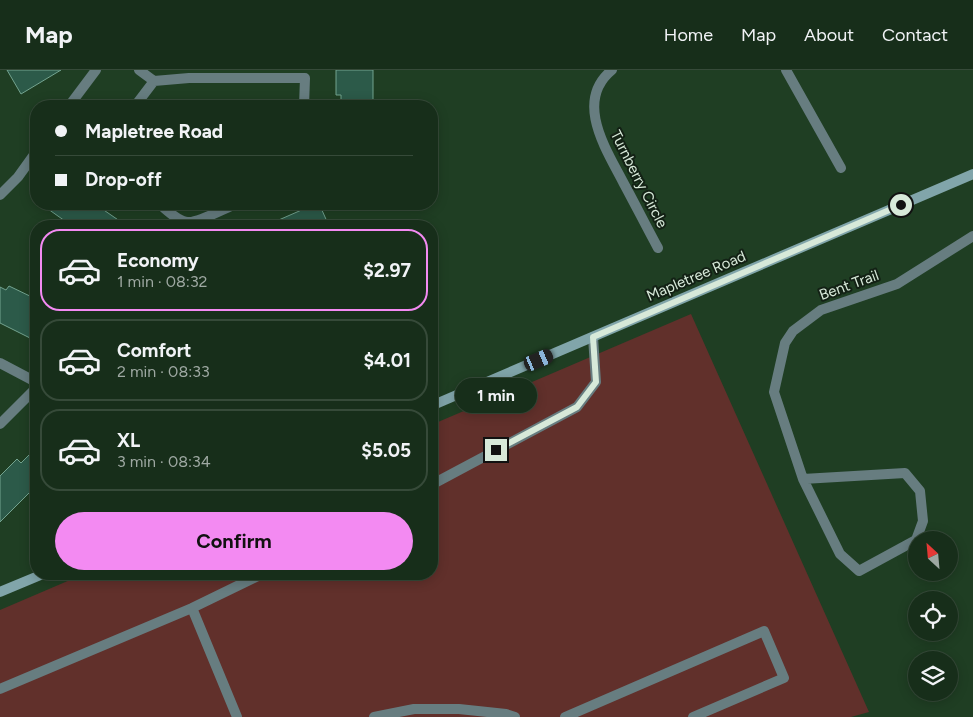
<!DOCTYPE html>
<html lang="en">
<head>
<meta charset="utf-8">
<style>
	:root { --surface:#172e1a; --page:#243a27; --text:#f1f3f6; --muted:#9ea8a2; --line:#364a39; --accent:#f38af2 }
	body { margin:0; font-family:Figtree,sans-serif; background:var(--page); color:var(--text); height:100vh; display:flex; flex-direction:column; font-size:19px; white-space:nowrap }
	* { box-sizing:border-box; margin:0 }
	p { font-size:16px; color:var(--muted) }
	.icon { flex:none; width:28px; height:28px; fill:none; stroke:currentColor; stroke-width:2; stroke-linecap:round; stroke-linejoin:round }
	.map { position:relative; flex:1; overflow:hidden }
	.sheet { position:absolute; left:30px; top:150px; width:408px; height:360px; display:flex; flex-direction:column; background:var(--surface); border-radius:20px; box-shadow:0 2px 12px #0003,0 0 0 1px var(--line) }
	.sheet>* { flex:none }
	.top-card { position:absolute; left:30px; top:30px; width:408px; height:110px; border-radius:20px; box-shadow:0 2px 12px #0003,0 0 0 1px var(--line); display:grid; align-content:center; height:110px; padding:0 25px; background:var(--surface) }
	.needle { width:32px; rotate:334deg }
	.fabs { position:absolute; left:908px; top:461px; display:grid; gap:10px }
	.fabs a { display:grid; place-items:center; width:50px; height:50px; border-radius:50%; background:var(--surface); box-shadow:0 2px 12px #0003,0 0 0 1px var(--line); font-size:25px }
	.end { position:absolute; width:22px; height:22px; margin:-11px; border:6px solid #d7e9d9; background:#111; box-shadow:0 0 0 2px #111 }
	.from { border-radius:50% }
	.bubble { position:absolute; height:35px; border-radius:18px; background:var(--surface); box-shadow:0 2px 12px #0003,0 0 0 1px var(--line); font-size:16px; font-weight:700; line-height:35px; text-align:center }
	.car { position:absolute; width:15px; height:30px; margin:-15px -8px; border-radius:6px; box-shadow:0 0 4px 1px #0007; background:linear-gradient(#222 24%,#8ab4d8 0 40%,#222 0 76%,#8ab4d8 0 86%,#222 0) }
	.top-card b { display:flex; align-items:center; gap:18px; height:48px; font-size:19px }
	.top-card b+b { border-top:1px solid var(--line) }
	.top-card i { width:12px; height:12px; background:var(--text) }
	ul { padding:9px 0 0; list-style:none }
	li { display:flex; align-items:center; gap:15px; height:82px; margin:0 10px 8px; padding:0 15px; border:2px solid var(--line); border-radius:20px }
	li div { flex:1 }
	li b { display:block; font-size:19px }
	li em { font-style:normal; font-weight:700 }
	li.on { border-color:var(--accent) }
	li>.icon { width:45px; height:45px; stroke-width:1.5 }
	.cta { display:flex; gap:10px; margin-top:auto; padding:10px 25px }
	.cta a { flex:1; height:58px; border-radius:30px; background:var(--accent); color:#111; font-size:20px; font-weight:700; line-height:58px; text-align:center }
	header { display:flex; align-items:center; gap:30px; box-sizing:border-box; height:70px; padding:0 25px; background:var(--surface); border-bottom:1px solid var(--line) }
	header strong { font-size:24px }
	nav { display:flex; gap:28px; margin-inline-start:auto; font-size:18px }
	.map>svg:first-child { display:block }
</style>
</head>
<body>
<header>
<strong>Map</strong>
<nav><a>Home</a><a>Map</a><a>About</a><a>Contact</a></nav>
</header>
<div class="map">
<svg width="973" height="647" viewBox="0 0 973 647">
	<rect width="100%" height="100%" fill="#1f3e23"/>
	<!-- green -->
	<path fill="#61302b" d="M691,244l178,398 -18,5h-851v-107l84,-36h347v-149z"/>
	<!-- building -->
	<path fill="#2c5a49" stroke="#73a38f" d="M7,0h54l-40,24z
		M336,0h37v36h-27v-5h-5v-6h-5z
		M41,134h54l32,22h-55z
		M313,135l2,5 6,-2 8,18h-64z
		M9,216l27,13v42l-36,-18v-36l6,3z
		M36,378v52l-7,-7 -29,29v-46l17,-17 4,4z"/>
	<g fill="none" stroke-linecap="round" stroke-linejoin="round">
		<!-- lane -->
		<path stroke="#677d80" stroke-width="10" d="M431,415l146,-78 19,-25 -3,-45
			M192,538l45,109
			M0,619l192,-81 70,-34
			M374,647l40,-8h45l47,5 9,3
			M565,647l199,-86 20,47 -91,39"/>
		<!-- street -->
		<path stroke="#677d80" stroke-width="10" d="M139,0l15,11 35,-3h116l-1,28
			M612,0c-38,31 -6,79 11,112 12,22 23,44 35,66
			M786,0l55,98
			M69,36l27,-36
			M135,36l19,-25
			M0,125l18,-18 18,-25
			M159,134c7,5 19,18 29,18 10,1 37,-14 48,-18
			M0,293l36,19
			M0,354l36,-36
			M803,409l102,-6 15,18 3,30 -7,19
			M916,470l-57,31 -19,-17 -37,-75 -29,-87 11,-49 8,-12 28,-21 76,-26 76,-48"/>
		<!-- secondary -->
		<path stroke="#81a5aa" stroke-width="10" d="M431,336l542,-232
			M0,522l43,-18"/>
	</g>
	<g fill="none" stroke-linecap="round" stroke-linejoin="round">
		<!-- route -->
		<path stroke="#d7e9d9" stroke-width="6" d="M496,380l81,-43 19,-25 -3,-45 308,-132"/>
	</g>
	<g text-anchor="middle" dominant-baseline="central" stroke-width="4" stroke-linejoin="round" paint-order="stroke">
		<!-- street labels -->
		<g font-size="15" fill="#d7e9d9" stroke="#132115">
			<text transform="translate(639 109) rotate(63)">Turnberry Circle</text>
			<text transform="translate(696 206) rotate(-23)">Mapletree Road</text>
			<text transform="translate(849 215) rotate(-20)">Bent Trail</text>
		</g>
	</g>
</svg>
<div class="fabs">
<a><svg class="needle" viewBox="-14 -14 28 28"><path d="M0-13l5 13h-10z" fill="#e53935"/><path d="M0 13l5-13h-10z" fill="#9ea8a2"/></svg></a>
<a><svg class="icon" aria-label="locate" viewBox="0 0 24 24"><circle cx="12" cy="12" r="6"/><path d="M12 2v4M12 18v4M2 12h4M18 12h4"/></svg></a>
<a><svg class="icon" aria-label="layers" viewBox="0 0 24 24"><path d="M12 4l9 5-9 5-9-5zM3 14l9 5 9-5"/></svg></a>
</div>
<i class="end from" style="left:901px;top:135px"></i>
<i class="end" style="left:496px;top:380px"></i>
<div class="bubble" style="left:455px;top:308px;width:82px">1 min</div>
<i class="car" style="left:539px;top:290px;rotate:67deg"></i>
<div class="top-card">
<b><i class="from"></i>Mapletree Road</b>
<b><i></i>Drop-off</b>
</div>
<section class="sheet">
<ul>
<li class="on"><svg class="icon" aria-label="car" viewBox="0 0 24 24"><path d="M5 17H2v-5l4-1 3-4h7l3 4 3 1v5h-3M9 17h6M6 11h13"/><circle cx="7" cy="17" r="2"/><circle cx="17" cy="17" r="2"/></svg><div><b>Economy</b><p>1 min · 08:32</p></div><em>$2.97</em></li>
<li><svg class="icon" aria-label="car" viewBox="0 0 24 24"><path d="M5 17H2v-5l4-1 3-4h7l3 4 3 1v5h-3M9 17h6M6 11h13"/><circle cx="7" cy="17" r="2"/><circle cx="17" cy="17" r="2"/></svg><div><b>Comfort</b><p>2 min · 08:33</p></div><em>$4.01</em></li>
<li><svg class="icon" aria-label="car" viewBox="0 0 24 24"><path d="M5 17H2v-5l4-1 3-4h7l3 4 3 1v5h-3M9 17h6M6 11h13"/><circle cx="7" cy="17" r="2"/><circle cx="17" cy="17" r="2"/></svg><div><b>XL</b><p>3 min · 08:34</p></div><em>$5.05</em></li>
</ul>
<div class="cta"><a>Confirm</a></div>
</section>
</div>
</body>
</html>
